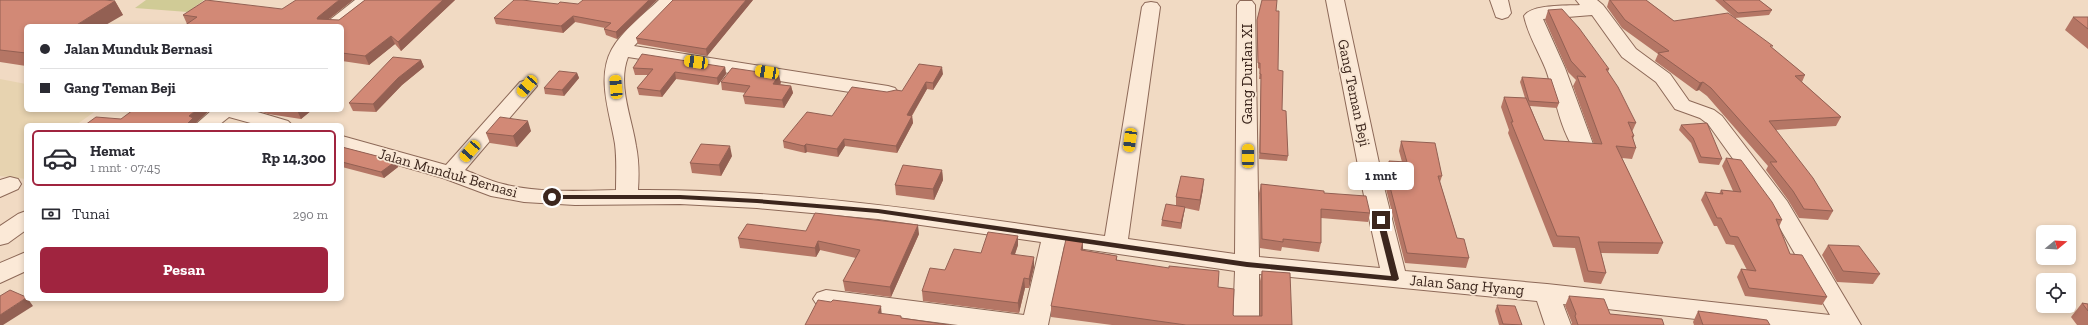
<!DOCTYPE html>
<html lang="id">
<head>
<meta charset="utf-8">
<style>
	:root { --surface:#fff; --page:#f2f2f3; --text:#2b2b33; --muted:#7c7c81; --line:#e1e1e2; --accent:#a0243f }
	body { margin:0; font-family:"Zilla Slab",serif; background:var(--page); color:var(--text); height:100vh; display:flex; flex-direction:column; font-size:15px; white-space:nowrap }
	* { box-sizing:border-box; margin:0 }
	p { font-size:13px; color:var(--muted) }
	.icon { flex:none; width:22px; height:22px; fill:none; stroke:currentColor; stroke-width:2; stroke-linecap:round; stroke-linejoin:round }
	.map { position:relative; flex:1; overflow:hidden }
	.sheet { position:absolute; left:24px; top:123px; width:320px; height:178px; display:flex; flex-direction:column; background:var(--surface); border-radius:6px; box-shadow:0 2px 6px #0003 }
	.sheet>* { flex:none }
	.banner { position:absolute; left:24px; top:24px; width:320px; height:88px; border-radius:6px; box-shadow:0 2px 6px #0003; display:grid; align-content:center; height:88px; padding:0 16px; background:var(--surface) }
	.needle { width:26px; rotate:72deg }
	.tools { position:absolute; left:2036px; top:225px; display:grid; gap:8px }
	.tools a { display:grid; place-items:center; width:40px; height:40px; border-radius:6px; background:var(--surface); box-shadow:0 2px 6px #0003; font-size:20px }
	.end { position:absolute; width:18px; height:18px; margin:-9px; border:5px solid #3c261d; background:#fff; box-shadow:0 0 0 2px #fff }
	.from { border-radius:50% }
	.bubble { position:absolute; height:28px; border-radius:6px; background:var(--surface); box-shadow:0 2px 6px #0003; font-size:13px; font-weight:700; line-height:28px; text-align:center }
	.car { position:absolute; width:12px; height:24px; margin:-12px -6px; border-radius:5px; box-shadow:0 0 3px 1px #0007; background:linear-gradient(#f5c518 24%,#345 0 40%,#f5c518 0 76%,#345 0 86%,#f5c518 0) }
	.banner b { display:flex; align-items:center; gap:14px; height:38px; font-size:15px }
	.banner b+b { border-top:1px solid var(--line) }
	.banner i { width:10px; height:10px; background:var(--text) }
	ul { padding:7px 0 0; list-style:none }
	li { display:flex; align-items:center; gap:12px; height:56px; margin:0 8px 6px; padding:0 8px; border:2px solid transparent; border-radius:6px }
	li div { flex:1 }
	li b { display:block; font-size:15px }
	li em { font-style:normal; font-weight:700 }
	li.active { border-color:var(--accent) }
	li>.icon { width:36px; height:36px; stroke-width:1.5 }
	.pay { display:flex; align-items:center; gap:10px; height:44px; padding:0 16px; font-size:15px }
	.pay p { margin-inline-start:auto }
	.action { display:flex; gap:8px; margin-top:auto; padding:8px 16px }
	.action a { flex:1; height:46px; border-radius:6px; background:var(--accent); color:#fff; font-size:16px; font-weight:700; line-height:46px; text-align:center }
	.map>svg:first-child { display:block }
</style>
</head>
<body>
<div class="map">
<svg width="2088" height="325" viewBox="0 0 2088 325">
	<rect width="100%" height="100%" fill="#f1dac3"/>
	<!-- farmland -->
	<path fill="#e7d3b0" d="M0,79l26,5v26h71l-21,15h-50v54l-26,-3z"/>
	<!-- green -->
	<path fill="#d0cb96" d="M146,0h58l-16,12 -53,-4z"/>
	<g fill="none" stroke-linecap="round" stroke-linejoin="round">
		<!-- street casing -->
		<g stroke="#8d6958" stroke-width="2">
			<path id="street" d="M355,0h21l-34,27 -20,-1z
				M659,0h19l-44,46 254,40 7,2 3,4 -3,4 -7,2 -260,-41c-11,28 4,61 8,89 3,15 3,29 2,44 157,-1 312,24 467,46l37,-229 3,-4 6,-1 6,1 3,4 -32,232 107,15 2,-249 3,-4h12l3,4 4,252 121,11 -17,-77 -37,-191h18l41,191 20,80 142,13 283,31 -61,-106 -61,-85 -8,-6 -25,-9 -19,-27 -34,-25 -30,-42 -49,4 22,49 28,76 -3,5 -8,1 -8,-1c-15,-23 -19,-54 -28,-79 -7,-18 -18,-35 -22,-54 8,-12 42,-10 56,-11l-4,-5h21l6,5 33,44 34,25 19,27 25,9 8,6 65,85 74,124h-112l-186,-21 8,21h-26l-8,-24 -278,-27v51h-26l2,-54 -171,-25 -16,79h-90l-132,-17 -9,-3 -4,-6 4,-6 9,-3 198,25 17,-73 -163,-23 -121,-11 -77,-4 -105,1 -51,-3 -33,-6 -48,-18 -101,-29v-13l104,29 74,-83 7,-2 7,2 3,4 -72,84c13,5 25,11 38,14 32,9 79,7 113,6 0,-15 1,-30 -1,-46 -5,-31 -19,-66 -3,-95 11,-19 31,-34 47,-49z
				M1490,0h18l3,13 -3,4 -6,2 -6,-2z
				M212,110h39l37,11 4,4h-34l-29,-8 -10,8h-24z
				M10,177l8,2 3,5 -3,5 -18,8v-17z
				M26,211v19l-18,13 -8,2v-19l18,-12z
				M26,252v19l-26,12v-20z"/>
		</g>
		<!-- street -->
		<use href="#street" fill="#fbe9d7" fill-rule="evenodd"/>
	</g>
	<!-- wall -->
	<path fill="#b57665" d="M0,0l115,1 8,14 -97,11v40l-26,-4z
		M353,0l-25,20h11l26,-20h90l-54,51 -6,-7 -26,21 -27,-4v-35l-155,-2 -4,-9 99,-6z
		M657,0l-40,39 -11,-4 -2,-6 1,-1 -30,-6 -12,11 -67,-9 -2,-6 64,-14h20z
		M753,0l-46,56 -69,-12 -2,-6z
		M1609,0h37l28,21 98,27 33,27 -3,7 39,35 -5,9 -61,4 58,81 -5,9 -29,-2 -11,-18 -22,-30 2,-4 -61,-70 -8,-6 -3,1 -41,-30 3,-7 -36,-26 -15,-21z
		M1715,0h44l13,10 -3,5 -34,3z
		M1548,10l61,59 -1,3 28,51 -4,9 2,4 -1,3 3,9 -4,11 -10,-1 41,85 -5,11 -57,-1 5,20 -5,11 -17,-2 -9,-34 -22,-1 -45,-114 1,-3 -8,-23 3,-10 21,1 -5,-16 2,-5 37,26 -2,5 -27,-2 14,34 50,4 -21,-58 3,-6 -8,-8 -23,-52z
		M1276,11l2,59 4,40 6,46 -1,5 -28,-2 2,-80h-2l1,-10 -2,-1 -1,-43v-5z
		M2073,17h15v32l-23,-19z
		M421,60l3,7 -22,18 -26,27 -23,-1 -4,-8z
		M725,67l1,7 -8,11 -42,-6 -14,18 -23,-2 -2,-7 11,-13h-13l-2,-7z
		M577,73l2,5 -15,18 -19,-2 -1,-6z
		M943,74l-10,16 -6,-1 -15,27 1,7 -16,30 -52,-7 -7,11 -31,-5 -2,1 -21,-5 -1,-7 49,-25 55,-24 15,-1z
		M721,82l60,1 -2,1 12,2 2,7 -9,15 -39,-4 -2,-8 3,-3 -24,-3z
		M256,110h56l-11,9 -33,-5z
		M1681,125l41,34 -3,6 -20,-2 -8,-20 -12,-13z
		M531,131l-14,16 -27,-4 -4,-10z
		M1401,141l41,35 -2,6 17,56 12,20 -3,10 -61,-5 -19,-74 2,-10 -1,-8 2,-10 13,1 -3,-11z
		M342,147l54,14 2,6 -14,11 -42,-11z
		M732,156l-11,20 -29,-3 -2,-10z
		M1726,158l56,62 -3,7 11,27 37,43 -5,8 -77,-9 -8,-19 4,-8 6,1 -13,-25 -8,-1 -9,-18h-3l-13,-26 4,-8 14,2 2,-4 12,1 -11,-25z
		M942,170l1,10 -9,20 -38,-5 -1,-10z
		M1261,184l63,9 46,20 -2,9 -47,-4v25l-2,9 -37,-5 -1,4 -21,-3 -1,-55z
		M1203,189l-4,22 -14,-3 -4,21 -20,-3 1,-6 14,-14v-9z
		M806,231l113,3 -28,63 -46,-6 -2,-10 13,-23 -36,-8 -4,7 -76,-9 -2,-10z
		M1018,236v9l-3,9 19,13 -5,21h-4l-6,25 -96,-12 -1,-10 59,-38z
		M1083,241v9l34,6v4l101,27 15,28 1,1h26v-35l2,-10 30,54h-180l-61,-8v-11z
		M1828,245l52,29 -7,10 -36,-2 -15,-27z
		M1569,296l41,18 54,11h-93l1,-2 -7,-17z
		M2082,303l6,1v21h-11l-6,-8z
		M1497,305l25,20h-23l-4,-14z
		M1698,311l72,14h-76l-1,-3z"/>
	<!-- shaded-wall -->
	<path fill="#936053" d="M339,0h14l-32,25 -4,-6 1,-2z
		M443,0h12l-54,51 -3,-9z
		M649,0h8l-40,39 -1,-7z
		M746,0h7l-46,56 -1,-7z
		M115,1l8,14 -19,11h-29z
		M573,16l2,6 -12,11 -2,-7z
		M391,36l4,8 -26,21 -4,-9z
		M421,60l3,7 -22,18 -26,27 -3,-8 25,-26z
		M725,67l1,7 -8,11 -1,-7z
		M942,67l1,7 -10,16v-7z
		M675,72l1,7 -14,18 -2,-6z
		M577,73l2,5 -15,18 -2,-6z
		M779,75l2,8 -7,8 -1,-7z
		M926,82l1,7 -19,33 -1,-7z
		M1703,82l-4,8 -3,1 4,-8z
		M791,86l2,7 -9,15 -2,-8z
		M196,110h14l-14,13 1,2h-11l3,-9z
		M297,110h15l-11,9z
		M912,116l1,7 -16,30 -1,-7z
		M528,121l3,10 -14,16 -4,-11z
		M844,139l1,7 -7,11 -1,-8z
		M806,144l1,8 -2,1 -1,-7z
		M730,146l2,10 -11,20 -2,-11z
		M396,161l2,6 -14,11 -3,-6z
		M942,170l1,10 -9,20 -1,-11z
		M1204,179l-1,10 -4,22 1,-11z
		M1185,207l-1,6 -3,16v-6z
		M918,225l1,9 -28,63 -1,-10z
		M1018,236v9l-6,18 -1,-9z
		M818,241l2,9 -4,7 -1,-9z
		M1083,241v10l-2,-1z
		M1034,257v10l-5,21v-9z
		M1024,278l1,10 -6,25 -1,-10z
		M26,298v1h2l5,7 -30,19h-3v-10z
		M881,306l1,11 -4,-4z"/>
	<!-- building -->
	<path fill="#d28976" stroke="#936053" d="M0,0h105l10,1 -40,25h-49v27l-26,-3z
		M206,0l76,9 14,-9h43l-21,17 -1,2 22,1 26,-20h78l-45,42 -7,-6 -26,20 -23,-3v-27h-158l13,-9 -14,-2z
		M514,0h8l36,4 2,-2 18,2 5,-4h66l-33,32 -12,-3 7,-6 -38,-7 -12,10 -67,-8z
		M673,0h73l-40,49 -70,-11z
		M1262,0h15l-1,11h3l-1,59 5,1 -1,39 4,1 2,45 -28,-3 1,-79h-1v-11h-2l-1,-43z
		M1610,0h36l28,21 54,-8 45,33h-3l35,29 -10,1 46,41 -72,4 44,57 20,33 -29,-2 -11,-18 -23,-29h7l-66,-74 -8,-6 -3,1 -42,-30 11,-2 -44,-31z
		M1723,0h36l13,10 -34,3z
		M1562,9l17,19 30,41h-3l12,18 18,36 -8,-1 6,14h-2l4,12 -20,-2 47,97 -65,-1 8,31 -18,-2 -9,-34 -22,-1 -46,-114h2l-9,-25 22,1 18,42 58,4 -25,-68 9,1 -15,-16 -23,-51z
		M2073,17h15v12z
		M642,54l83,13 -8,11 -42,-6 -15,19 -23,-3 16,-19 -20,-1z
		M393,57l28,3 -23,18 -25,26 -24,-1z
		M919,64l23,3 -9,16 -7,-1 -19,33 5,1 -16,30 -52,-7 -7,10 -31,-5 -2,2 -21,-5 24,-29 25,4 20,-29 35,5 9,-2 6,1z
		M732,68l47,7 -6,9 18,2 -9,14 -39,-4 7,-10 -29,-4z
		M559,71l18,2 -15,17 -18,-2z
		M1522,77l29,2 8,24 -30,-2z
		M133,110h63l-7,6 4,2 -7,7h-101l11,-8 25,2z
		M500,117l28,4 -15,15 -27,-3z
		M1707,123l15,36 -21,-2 -8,-19 -12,-13z
		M1401,141l34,2 7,33h-4l19,62 7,1 5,19 -62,-5 -19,-74h4l-3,-18 18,1z
		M701,144l29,2 -11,19 -29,-2z
		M342,147l54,14 -15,11 -39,-10z
		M1726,158l15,2 31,42 10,18 -6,-1 14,35 12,1 25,42 -78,-9 -8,-19 15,2 -18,-34 -8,-1 -9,-18h-4l-12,-26 18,2 -2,-4 20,2z
		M903,165l39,5 -9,19 -38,-4z
		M1181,176l23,3 -4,21 -24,-3z
		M1261,184l63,7v2l42,3 4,17 -49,-4v34l-38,-4v3l-21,-3z
		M1166,204l19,3 -4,16 -19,-3z
		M815,213l103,12 -28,62 -47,-6 17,-31 -42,-9 -3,7 -77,-10 9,-14 59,7z
		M988,232l30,4 -7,18 23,3 -5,22 -5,-1 -6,25 -96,-12 8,-23 15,2 9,-21 27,4z
		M1066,239l17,2 -2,9 36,6 -1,4 53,8v-2l50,5 -1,16 16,2 -1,26 1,1h28v-45l28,2 2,52h-106l-135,-19z
		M1828,245l31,1 21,28 -37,-3z
		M10,290l16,7v1l-26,17v-19z
		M1569,296l35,3 6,15 52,5 2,6h-86l-3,-9 1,-2z
		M818,300l13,2 2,-2 48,6 -3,7 23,3v2l48,7h-144z
		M2082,303l6,1v7z
		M1497,305l18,1 7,19 -19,-1z
		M1698,311l69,9 3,5h-67z"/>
	<!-- route -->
	<path fill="#3c261d" d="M550,195h130l77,4 121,10 369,53 144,14 -14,-56 4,-2 3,2 15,59 -3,2 -149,-14 -369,-54 -121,-10 -77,-4h-128l-3,-2z"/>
	<g text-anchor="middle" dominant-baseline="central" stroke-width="3.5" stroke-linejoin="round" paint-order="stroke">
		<!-- street labels -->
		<g font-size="15" fill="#3c261d" stroke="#f8e6d3">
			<text transform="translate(1247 74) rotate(-90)">Gang DurIan XI</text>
			<text transform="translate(1354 93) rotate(78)">Gang Teman Beji</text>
			<text transform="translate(448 173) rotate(16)">Jalan Munduk Bernasi</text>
			<text transform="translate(1467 285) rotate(5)">Jalan Sang Hyang</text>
		</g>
	</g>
</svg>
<div class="tools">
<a><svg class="needle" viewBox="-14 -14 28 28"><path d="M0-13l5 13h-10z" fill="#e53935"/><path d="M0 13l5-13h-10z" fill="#7c7c81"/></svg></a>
<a><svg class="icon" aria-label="locate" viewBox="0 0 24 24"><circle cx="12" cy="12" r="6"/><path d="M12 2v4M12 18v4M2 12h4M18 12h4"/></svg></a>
</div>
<i class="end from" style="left:552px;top:197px"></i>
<i class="end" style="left:1381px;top:220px"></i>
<div class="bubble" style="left:1348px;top:162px;width:66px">1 mnt</div>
<i class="car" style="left:696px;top:62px;rotate:278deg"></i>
<i class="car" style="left:767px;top:72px;rotate:279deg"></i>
<i class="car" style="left:527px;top:86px;rotate:221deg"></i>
<i class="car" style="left:616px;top:87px;rotate:355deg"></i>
<i class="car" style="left:1130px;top:140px;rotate:188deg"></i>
<i class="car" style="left:470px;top:151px;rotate:221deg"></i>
<i class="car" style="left:1248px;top:156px;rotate:0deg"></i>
<div class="banner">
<b><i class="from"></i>Jalan Munduk Bernasi</b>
<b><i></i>Gang Teman Beji</b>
</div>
<section class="sheet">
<ul>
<li class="active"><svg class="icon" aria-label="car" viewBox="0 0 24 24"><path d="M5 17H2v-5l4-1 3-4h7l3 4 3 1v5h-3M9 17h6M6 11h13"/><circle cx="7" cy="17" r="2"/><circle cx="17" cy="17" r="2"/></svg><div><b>Hemat</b><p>1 mnt · 07:45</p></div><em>Rp 14,300</em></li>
</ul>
<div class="pay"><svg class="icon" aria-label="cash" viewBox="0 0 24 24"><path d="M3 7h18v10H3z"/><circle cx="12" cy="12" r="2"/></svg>Tunai<p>290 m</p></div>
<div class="action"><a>Pesan</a></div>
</section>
</div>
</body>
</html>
